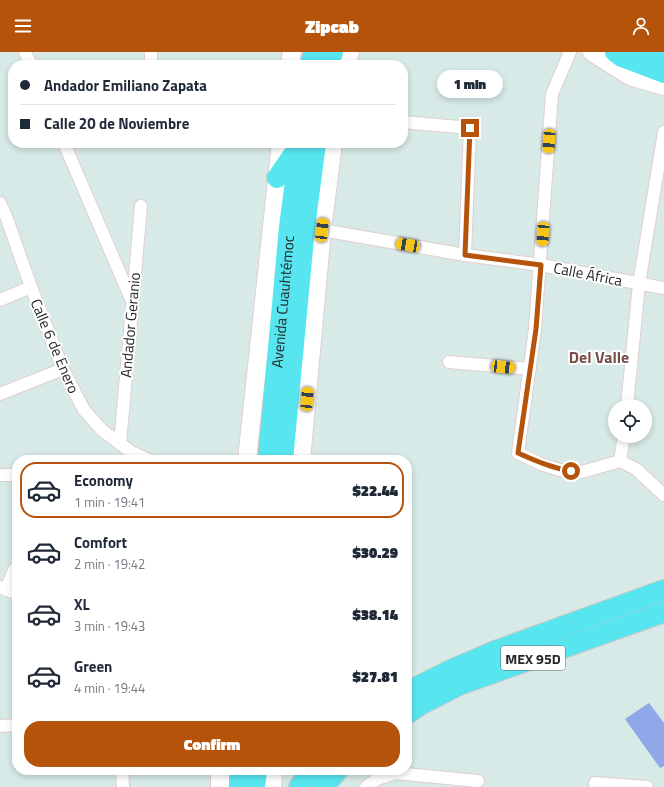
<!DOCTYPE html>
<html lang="en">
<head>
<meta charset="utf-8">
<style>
	:root { --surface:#fff; --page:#f6f6f7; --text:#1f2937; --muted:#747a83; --line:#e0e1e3; --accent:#b45309 }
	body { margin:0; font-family:"Titillium Web",sans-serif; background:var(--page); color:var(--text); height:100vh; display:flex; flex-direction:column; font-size:15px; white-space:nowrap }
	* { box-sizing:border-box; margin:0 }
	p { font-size:13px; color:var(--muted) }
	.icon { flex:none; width:22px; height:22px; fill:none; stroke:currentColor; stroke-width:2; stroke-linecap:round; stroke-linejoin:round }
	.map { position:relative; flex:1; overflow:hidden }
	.details { position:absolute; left:12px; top:403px; width:400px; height:320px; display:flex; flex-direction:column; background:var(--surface); border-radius:16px; box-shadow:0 2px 6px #0003 }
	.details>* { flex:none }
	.top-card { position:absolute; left:8px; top:8px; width:400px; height:88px; border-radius:16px; box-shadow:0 2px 6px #0003; display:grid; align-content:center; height:88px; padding:0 12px; background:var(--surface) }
	.tools { position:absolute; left:608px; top:347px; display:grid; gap:8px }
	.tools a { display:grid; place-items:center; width:44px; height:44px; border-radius:50%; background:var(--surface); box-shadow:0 2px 6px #0003; font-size:20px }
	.end { position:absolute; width:18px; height:18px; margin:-9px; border:5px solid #b45309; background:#fff; box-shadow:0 0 0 2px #fff }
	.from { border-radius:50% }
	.bubble { position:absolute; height:28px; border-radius:14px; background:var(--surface); box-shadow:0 2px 6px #0003; font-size:13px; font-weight:800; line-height:28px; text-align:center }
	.car { position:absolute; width:12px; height:24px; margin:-12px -6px; border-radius:5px; box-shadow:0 0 3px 1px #0007; background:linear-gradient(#f5c518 24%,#345 0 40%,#f5c518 0 76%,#345 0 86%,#f5c518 0) }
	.top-card b { display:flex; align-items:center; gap:14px; height:38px; font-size:15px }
	.top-card b+b { border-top:1px solid var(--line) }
	.top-card i { width:10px; height:10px; background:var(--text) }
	ul { padding:7px 0 0; list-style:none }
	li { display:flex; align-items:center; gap:12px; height:56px; margin:0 8px 6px; padding:0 4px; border:2px solid transparent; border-radius:16px }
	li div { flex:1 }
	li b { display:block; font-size:15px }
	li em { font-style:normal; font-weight:800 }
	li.selected { border-color:var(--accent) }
	li>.icon { width:36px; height:36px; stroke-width:1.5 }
	.primary-button { display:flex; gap:8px; margin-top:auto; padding:8px 12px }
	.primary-button a { flex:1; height:46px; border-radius:16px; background:var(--accent); color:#fff; font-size:16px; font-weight:800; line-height:46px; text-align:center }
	header { display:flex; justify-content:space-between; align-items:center; height:52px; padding:0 12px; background:var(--accent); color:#fff; font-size:18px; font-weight:800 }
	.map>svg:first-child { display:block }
</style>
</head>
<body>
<header><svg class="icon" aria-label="menu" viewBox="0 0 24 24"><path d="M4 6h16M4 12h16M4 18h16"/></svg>Zipcab<svg class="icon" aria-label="person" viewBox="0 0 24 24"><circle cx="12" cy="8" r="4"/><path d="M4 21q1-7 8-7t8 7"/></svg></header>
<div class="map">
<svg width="664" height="735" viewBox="0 0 664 735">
	<rect width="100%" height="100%" fill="#d7eae7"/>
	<!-- pitch -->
	<path fill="#8ea8e9" d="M649,651l15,20v43l-4,2 -35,-49z"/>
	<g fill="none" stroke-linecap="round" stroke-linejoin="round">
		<!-- street casing -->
		<g stroke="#e0cfcd" stroke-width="14">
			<path id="street" d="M25,0l6,13
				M570,0l-18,42 -17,235 -17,124 23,11 19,6 22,2 38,-11 16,8 28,26
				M151,13v-13
				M403,70l67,6 -5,127
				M64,91l67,156
				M0,151l6,13 25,71 32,82 21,41 18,20 29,22 18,8
				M322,178l143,25 76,10 123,23
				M0,248l31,-13
				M449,310l81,7
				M0,342l63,-25
				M627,354l12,-122 25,-152
				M120,392l21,-238
				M620,409l4,-25
				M0,423h17
				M0,535l17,7
				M6,538l8,-20 3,-3
				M0,674l17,-1
				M122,718l1,17
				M366,735l11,-8 18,-6 83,8
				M596,735l-1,-4 52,4"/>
		</g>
		<!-- secondary casing -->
		<g stroke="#e0cfcd" stroke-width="20">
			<path id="secondary" d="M592,0l38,24 34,10
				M290,13l2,-13
				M346,13l4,-13
				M247,408l34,-317
				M301,408l21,-230 11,-87
				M220,735v-17
				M272,735l1,-17"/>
		</g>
		<!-- primary casing -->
		<g stroke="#c7c7c7" stroke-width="22">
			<g id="primary">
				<path d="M615,0l7,5 42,16"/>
				<path d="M648,0l16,6"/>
				<path d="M310,13l4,-13"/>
				<path d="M329,13l4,-13"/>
				<path d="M277,126l20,-29"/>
				<path id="s1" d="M268,408l21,-233 11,-84"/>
				<path d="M283,408l22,-232 11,-85"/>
				<path d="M407,640l46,-23 42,-18 169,-61"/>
				<path d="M407,662l13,-9 39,-20 205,-73"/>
				<path d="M239,735l1,-17"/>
				<path d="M255,735l2,-17"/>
				<path d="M299,735l13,-17"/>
				<path d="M323,735l15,-17"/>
			</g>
		</g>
		<!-- street -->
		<use href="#street" stroke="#fff" stroke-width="12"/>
		<!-- secondary -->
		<use href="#secondary" stroke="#fff" stroke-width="18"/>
		<!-- primary -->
		<use href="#primary" stroke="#57e6ef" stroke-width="20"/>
	</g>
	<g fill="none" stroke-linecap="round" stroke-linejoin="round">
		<!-- route -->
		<path stroke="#b45309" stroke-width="5" d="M470,76l-5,127 76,10 -5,64 -18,124c18,8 34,15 53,18"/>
	</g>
	<g text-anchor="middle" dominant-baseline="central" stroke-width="4" stroke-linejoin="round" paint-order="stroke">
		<!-- shield labels -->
		<rect fill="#fff" stroke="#686868" stroke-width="1" x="501" y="594" width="64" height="24" rx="3"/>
		<g font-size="14" font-weight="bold" fill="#272727">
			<text x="533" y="606">MEX 95D</text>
		</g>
		<!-- street labels -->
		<g font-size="15" fill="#272727" stroke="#fff">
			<text transform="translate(588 222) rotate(11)">Calle África</text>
			<text stroke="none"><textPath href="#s1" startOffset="159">Avenida Cuauhtémoc</textPath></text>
			<text transform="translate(130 273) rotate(-85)">Andador Geranio</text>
			<text transform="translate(55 294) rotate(67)">Calle 6 de Enero</text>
		</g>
		<!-- neighbourhood labels -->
		<g font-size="16" font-weight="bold" fill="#764d48" stroke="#fff">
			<text x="599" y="305">Del Valle</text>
		</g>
	</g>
</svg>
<div class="tools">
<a><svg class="icon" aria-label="locate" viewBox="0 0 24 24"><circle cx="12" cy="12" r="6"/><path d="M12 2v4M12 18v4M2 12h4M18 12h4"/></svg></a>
</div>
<i class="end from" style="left:571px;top:419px"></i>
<i class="end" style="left:470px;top:76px"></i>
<div class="bubble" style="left:437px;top:18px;width:66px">1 min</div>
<i class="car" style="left:549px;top:89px;rotate:184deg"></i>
<i class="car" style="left:322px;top:178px;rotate:7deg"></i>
<i class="car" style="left:543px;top:182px;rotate:184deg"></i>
<i class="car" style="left:408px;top:193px;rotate:280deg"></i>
<i class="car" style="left:503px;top:315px;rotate:96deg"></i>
<i class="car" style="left:307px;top:347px;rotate:5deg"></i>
<div class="top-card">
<b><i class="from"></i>Andador Emiliano Zapata</b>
<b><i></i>Calle 20 de Noviembre</b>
</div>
<section class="details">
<ul>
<li class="selected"><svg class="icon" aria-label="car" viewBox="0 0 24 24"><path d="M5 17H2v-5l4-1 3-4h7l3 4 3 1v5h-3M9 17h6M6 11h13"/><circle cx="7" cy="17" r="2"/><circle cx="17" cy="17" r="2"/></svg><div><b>Economy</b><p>1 min · 19:41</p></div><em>$22.44</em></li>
<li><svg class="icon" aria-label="car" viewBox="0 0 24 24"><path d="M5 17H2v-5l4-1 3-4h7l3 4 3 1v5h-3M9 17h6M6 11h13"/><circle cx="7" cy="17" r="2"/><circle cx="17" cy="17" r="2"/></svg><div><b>Comfort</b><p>2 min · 19:42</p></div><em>$30.29</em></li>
<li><svg class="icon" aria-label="car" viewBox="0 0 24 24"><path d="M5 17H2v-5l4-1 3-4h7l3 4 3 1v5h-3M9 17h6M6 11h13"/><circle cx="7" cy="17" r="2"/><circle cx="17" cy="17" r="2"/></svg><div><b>XL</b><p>3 min · 19:43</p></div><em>$38.14</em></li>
<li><svg class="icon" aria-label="car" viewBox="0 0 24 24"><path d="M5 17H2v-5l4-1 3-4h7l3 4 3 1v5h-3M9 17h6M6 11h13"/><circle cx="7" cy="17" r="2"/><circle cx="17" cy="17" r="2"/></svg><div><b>Green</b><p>4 min · 19:44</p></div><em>$27.81</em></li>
</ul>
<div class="primary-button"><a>Confirm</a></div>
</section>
</div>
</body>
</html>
